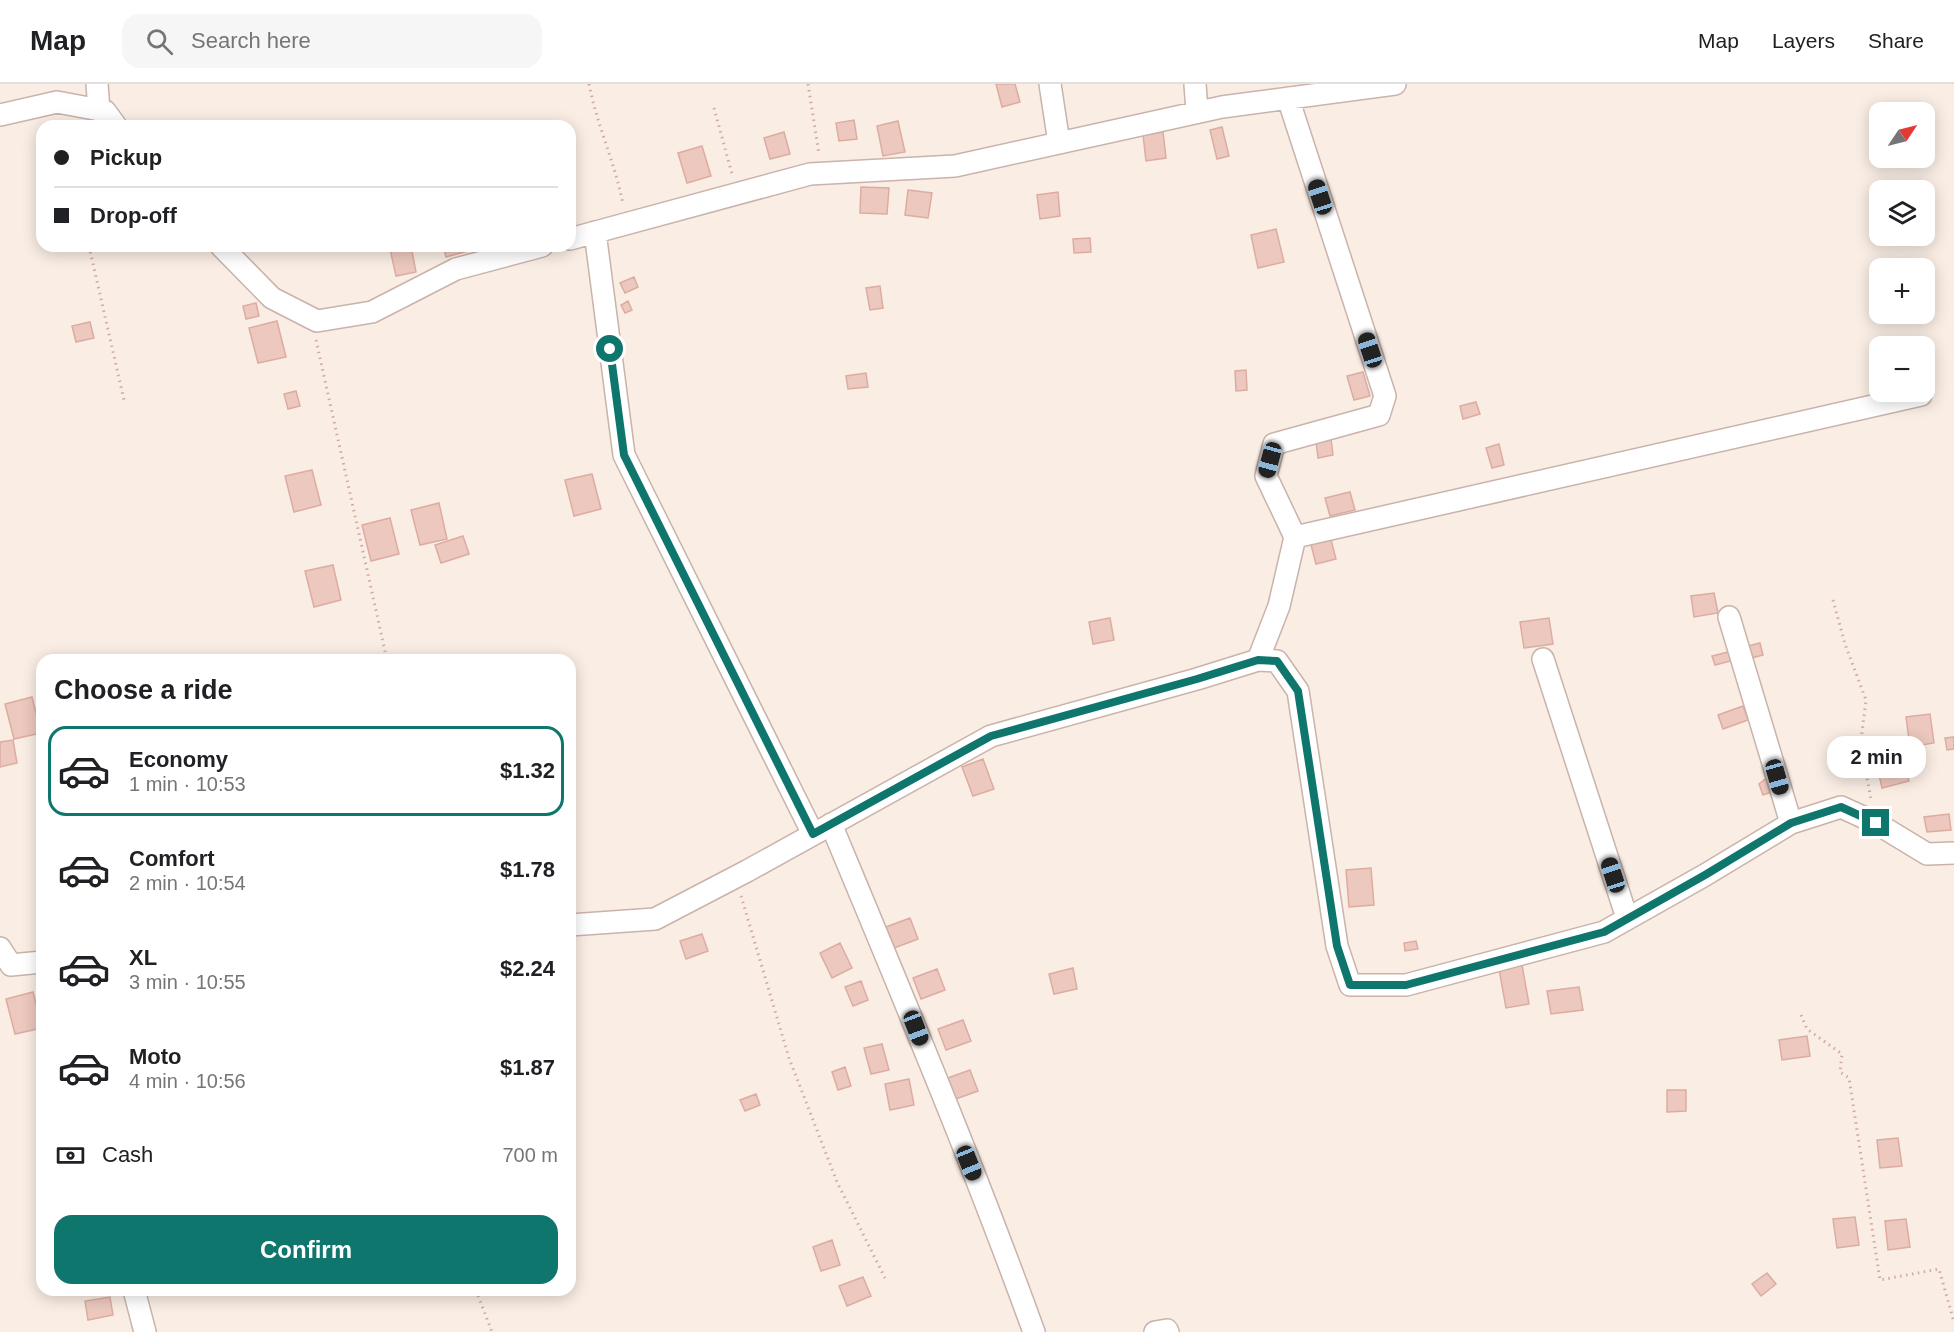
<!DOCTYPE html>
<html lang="en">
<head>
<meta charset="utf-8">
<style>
	:root { --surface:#fff; --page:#f6f6f6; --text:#202124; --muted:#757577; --line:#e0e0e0; --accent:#0f766e }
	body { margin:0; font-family:Arial,sans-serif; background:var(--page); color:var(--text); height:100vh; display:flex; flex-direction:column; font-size:22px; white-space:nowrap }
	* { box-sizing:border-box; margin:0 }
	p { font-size:20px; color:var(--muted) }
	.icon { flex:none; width:33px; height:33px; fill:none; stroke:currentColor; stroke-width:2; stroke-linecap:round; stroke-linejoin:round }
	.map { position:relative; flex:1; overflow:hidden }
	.sheet { position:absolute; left:36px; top:570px; width:540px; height:642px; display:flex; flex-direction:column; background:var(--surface); border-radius:18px; box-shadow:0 3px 15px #0003 }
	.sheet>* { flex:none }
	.banner { position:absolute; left:36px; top:36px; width:540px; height:132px; border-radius:18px; box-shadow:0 3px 15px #0003; display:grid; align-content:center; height:132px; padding:0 18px; background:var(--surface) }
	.needle { width:39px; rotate:55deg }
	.tools { position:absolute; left:1869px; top:18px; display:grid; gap:12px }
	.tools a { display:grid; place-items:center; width:66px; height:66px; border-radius:12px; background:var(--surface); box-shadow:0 3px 15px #0003; font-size:30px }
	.end { position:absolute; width:27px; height:27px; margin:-14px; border:8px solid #0f766e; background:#fff; box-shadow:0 0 0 3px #fff }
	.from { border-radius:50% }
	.bubble { position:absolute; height:42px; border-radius:18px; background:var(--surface); box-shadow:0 3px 15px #0003; font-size:20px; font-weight:700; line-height:42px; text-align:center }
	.car { position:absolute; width:18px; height:36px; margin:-18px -9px; border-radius:8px; box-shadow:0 0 4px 2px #0007; background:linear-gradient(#222 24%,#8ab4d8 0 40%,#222 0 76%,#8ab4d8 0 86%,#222 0) }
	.banner b { display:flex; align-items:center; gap:21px; height:57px; font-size:22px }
	.banner b+b { border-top:2px solid var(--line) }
	.banner i { width:15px; height:15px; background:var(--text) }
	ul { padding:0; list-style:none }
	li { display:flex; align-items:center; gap:18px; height:90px; margin:0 12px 9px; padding:0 6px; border:3px solid transparent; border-radius:18px }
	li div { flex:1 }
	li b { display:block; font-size:22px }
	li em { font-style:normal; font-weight:700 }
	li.on { border-color:var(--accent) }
	li>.icon { width:54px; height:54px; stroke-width:1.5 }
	h2 { padding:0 18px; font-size:27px; line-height:72px }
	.pay { display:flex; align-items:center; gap:15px; height:66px; padding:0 18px; font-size:22px }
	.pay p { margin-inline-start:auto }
	.cta { display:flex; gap:12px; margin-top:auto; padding:12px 18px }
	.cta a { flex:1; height:69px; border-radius:18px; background:var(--accent); color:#fff; font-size:24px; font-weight:700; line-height:69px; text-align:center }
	header { display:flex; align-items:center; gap:36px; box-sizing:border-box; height:84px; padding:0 30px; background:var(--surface); border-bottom:2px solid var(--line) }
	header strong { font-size:28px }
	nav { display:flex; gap:33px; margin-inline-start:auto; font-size:21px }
	.search { width:420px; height:54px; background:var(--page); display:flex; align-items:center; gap:15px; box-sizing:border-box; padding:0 21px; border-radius:18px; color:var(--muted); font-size:22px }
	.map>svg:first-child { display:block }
</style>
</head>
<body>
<header>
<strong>Map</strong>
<div class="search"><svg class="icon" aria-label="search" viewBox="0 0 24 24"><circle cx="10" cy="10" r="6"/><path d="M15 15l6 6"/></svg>Search here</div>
<nav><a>Map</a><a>Layers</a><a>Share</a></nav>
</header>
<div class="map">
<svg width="1954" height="1248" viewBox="0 0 1954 1248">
	<rect width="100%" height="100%" fill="#f9ede4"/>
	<!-- building -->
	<path fill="#ecc8be" stroke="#ddaca1" stroke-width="1.5" d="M996,0h19l5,18 -18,5z
		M854,36l3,19 -18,2 -3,-18z
		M898,37l7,31 -22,4 -6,-30z
		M1222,43l7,29 -12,3 -7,-29z
		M784,48l6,22 -20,5 -6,-21z
		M1163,48l3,26 -20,3 -3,-26z
		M702,62l9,30 -24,7 -9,-30z
		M861,103l28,1 -2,26 -27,-1z
		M908,106l24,3 -4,25 -23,-3z
		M1058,108l2,24 -20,3 -3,-24z
		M1276,145l8,33 -26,6 -7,-33z
		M1090,154l1,14 -17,1 -1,-14z
		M404,162h7l5,26 -20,4 -6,-27z
		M443,162h24l1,5 -22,6z
		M634,193l4,10 -13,6 -5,-10z
		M880,202l3,22 -13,2 -4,-22z
		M628,217l4,9 -7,3 -4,-8z
		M256,219l3,13 -13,3 -3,-13z
		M277,237l9,36 -28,6 -9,-35z
		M90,238l4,16 -18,4 -4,-16z
		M1246,286l1,20 -11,1 -1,-20z
		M1363,288l7,24 -16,4 -7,-24z
		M866,289l2,14 -20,2 -2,-13z
		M296,307l4,15 -12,3 -4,-15z
		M1476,318l4,12 -17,5 -3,-13z
		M1331,355l2,16 -15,3 -2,-17z
		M1499,360l5,21 -12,3 -6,-20z
		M312,386l9,35 -27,7 -9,-36z
		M592,390l9,35 -27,7 -9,-36z
		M1350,408l5,18 -25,6 -5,-18z
		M439,419l8,36 -27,6 -9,-35z
		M390,434l9,36 -28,7 -9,-36z
		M463,452l6,18 -28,9 -6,-18z
		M1330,452l6,23 -20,5 -6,-23z
		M333,481l8,35 -27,7 -9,-36z
		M1714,509l4,20 -24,4 -3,-21z
		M1110,534l4,22 -21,4 -4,-22z
		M1549,534l4,26 -29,4 -4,-26z
		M1760,559l3,12 -15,4 -4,-12z
		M1732,567l2,9 -19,5 -3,-9z
		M32,613l9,36 -27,6 -9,-35z
		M1743,622l5,14 -25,9 -5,-14z
		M1930,630l4,29 -24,4 -4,-30z
		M1954,653v12l-7,1 -2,-12z
		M13,656l4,23 -17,4v-25z
		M983,675l11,30 -21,7 -11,-29z
		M1903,675l6,22 -27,7 -5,-22z
		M1769,692l5,15 -11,4 -4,-11z
		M1949,730l2,16 -24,2 -3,-15z
		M1371,784l3,37 -25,2 -3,-37z
		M910,834l8,21 -24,9 -8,-21z
		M702,850l6,17 -22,8 -6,-18z
		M1416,857l2,8 -13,2 -1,-8z
		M840,859l12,25 -20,10 -12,-25z
		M1522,881l7,39 -23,4 -7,-39z
		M1073,884l4,21 -23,5 -5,-20z
		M937,885l8,21 -24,9 -8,-21z
		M861,897l7,19 -15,6 -8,-19z
		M1579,903l4,23 -32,4 -4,-23z
		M33,908l9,36 -27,6 -9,-35z
		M963,936l8,21 -25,9 -8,-21z
		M1807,952l3,20 -28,4 -3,-20z
		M882,960l7,26 -18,4 -7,-26z
		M845,983l6,19 -13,4 -6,-18z
		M970,986l8,21 -25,9 -8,-21z
		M909,995l5,26 -24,5 -5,-26z
		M1667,1006h19v21l-19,1z
		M756,1010l4,11 -15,6 -5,-11z
		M1898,1054l4,28 -22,2 -3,-28z
		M1855,1133l4,28 -22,3 -4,-29z
		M1906,1135l4,28 -22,3 -3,-29z
		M832,1156l8,25 -19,6 -8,-24z
		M1767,1189l9,11 -15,12 -9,-12z
		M863,1193l8,19 -24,10 -8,-20z
		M110,1213l3,18 -25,5 -3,-19z"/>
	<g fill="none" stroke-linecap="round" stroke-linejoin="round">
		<!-- minor casing -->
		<g stroke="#c9b3ab" stroke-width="24">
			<path id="minor" d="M97,0l2,26
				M1050,0l9,59
				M1195,0l2,28
				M0,31l57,-13 48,9 11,15
				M595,148l29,223 189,379
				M570,155l240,-65 145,-8 267,-59 173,-23
				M221,162l51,52 45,23 55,-9 84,-43 86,-23
				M1295,453l626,-142
				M1729,533l62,206
				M1543,575l84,259
				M1258,576l21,-54 16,-69 -29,-61 8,-32 105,-29 6,-19 -97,-298
				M831,740c70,168 141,337 203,508
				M570,841l85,-6 92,-48 244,-135 206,-57 61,-19 19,1 21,30 39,255 13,39h56l198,-53 101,-57 86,-52 50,-16 35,16 51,31 27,-1
				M0,864l11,17 31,-3
				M134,1206l11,42
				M1155,1248l12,-2 1,2"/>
		</g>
		<!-- path -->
		<path stroke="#d0aba2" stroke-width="3" stroke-dasharray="1.5 4.5" stroke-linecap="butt" d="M589,0c8,41 26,79 34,120
			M808,0l11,70
			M714,24l18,66
			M89,162l35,154
			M316,256l71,320
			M1833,516l12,44 21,56 -7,56 8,22 4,21
			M741,812l48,162 48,124 48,96
			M1801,931l6,14 35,25 -2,18 9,6 31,202 59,-11 15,53
			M476,1206l16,42"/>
		<!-- minor -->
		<use href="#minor" stroke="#fff" stroke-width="21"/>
	</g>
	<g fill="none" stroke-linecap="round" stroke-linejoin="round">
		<!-- route -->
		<path stroke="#0f766e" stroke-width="8" d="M610,265l14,106 189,379 178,-98 206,-57 61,-19 19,1 21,30 39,255 13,39h56l198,-53 101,-57 86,-52 50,-16 35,16"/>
	</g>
</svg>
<div class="tools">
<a><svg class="needle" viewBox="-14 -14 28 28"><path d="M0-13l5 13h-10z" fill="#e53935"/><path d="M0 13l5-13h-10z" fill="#757577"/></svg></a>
<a><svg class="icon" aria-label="layers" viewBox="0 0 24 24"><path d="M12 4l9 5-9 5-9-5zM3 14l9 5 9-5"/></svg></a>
<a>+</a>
<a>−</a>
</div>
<i class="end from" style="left:610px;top:265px"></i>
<i class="end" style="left:1876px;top:739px"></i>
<div class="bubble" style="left:1827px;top:652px;width:99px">2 min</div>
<i class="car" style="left:1320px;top:113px;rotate:342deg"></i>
<i class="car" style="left:1370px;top:266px;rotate:342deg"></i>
<i class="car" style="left:1270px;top:376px;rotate:195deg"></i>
<i class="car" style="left:1777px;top:693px;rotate:164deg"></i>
<i class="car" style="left:1613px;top:791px;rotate:342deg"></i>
<i class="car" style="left:916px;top:944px;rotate:159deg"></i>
<i class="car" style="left:969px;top:1079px;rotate:158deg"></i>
<div class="banner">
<b><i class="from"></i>Pickup</b>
<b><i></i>Drop-off</b>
</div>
<section class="sheet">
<h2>Choose a ride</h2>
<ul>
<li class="on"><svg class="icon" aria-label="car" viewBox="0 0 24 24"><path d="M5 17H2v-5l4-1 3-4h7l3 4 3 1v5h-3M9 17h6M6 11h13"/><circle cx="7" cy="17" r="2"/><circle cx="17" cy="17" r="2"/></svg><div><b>Economy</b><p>1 min · 10:53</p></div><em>$1.32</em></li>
<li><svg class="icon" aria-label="car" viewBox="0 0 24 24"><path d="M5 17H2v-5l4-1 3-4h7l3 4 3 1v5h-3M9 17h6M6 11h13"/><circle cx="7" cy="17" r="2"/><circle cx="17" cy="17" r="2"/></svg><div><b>Comfort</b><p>2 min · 10:54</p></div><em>$1.78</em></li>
<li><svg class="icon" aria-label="car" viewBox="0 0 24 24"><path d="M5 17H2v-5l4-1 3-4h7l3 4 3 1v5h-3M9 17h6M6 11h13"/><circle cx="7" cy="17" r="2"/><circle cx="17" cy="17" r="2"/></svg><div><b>XL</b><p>3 min · 10:55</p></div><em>$2.24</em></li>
<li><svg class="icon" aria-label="car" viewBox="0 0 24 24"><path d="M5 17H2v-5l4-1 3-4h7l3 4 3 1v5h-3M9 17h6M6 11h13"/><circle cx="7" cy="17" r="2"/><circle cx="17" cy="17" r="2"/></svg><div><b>Moto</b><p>4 min · 10:56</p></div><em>$1.87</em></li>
</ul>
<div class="pay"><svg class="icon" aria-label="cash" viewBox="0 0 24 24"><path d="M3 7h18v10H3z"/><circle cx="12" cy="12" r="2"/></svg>Cash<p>700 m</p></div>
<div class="cta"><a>Confirm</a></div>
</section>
</div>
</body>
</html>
